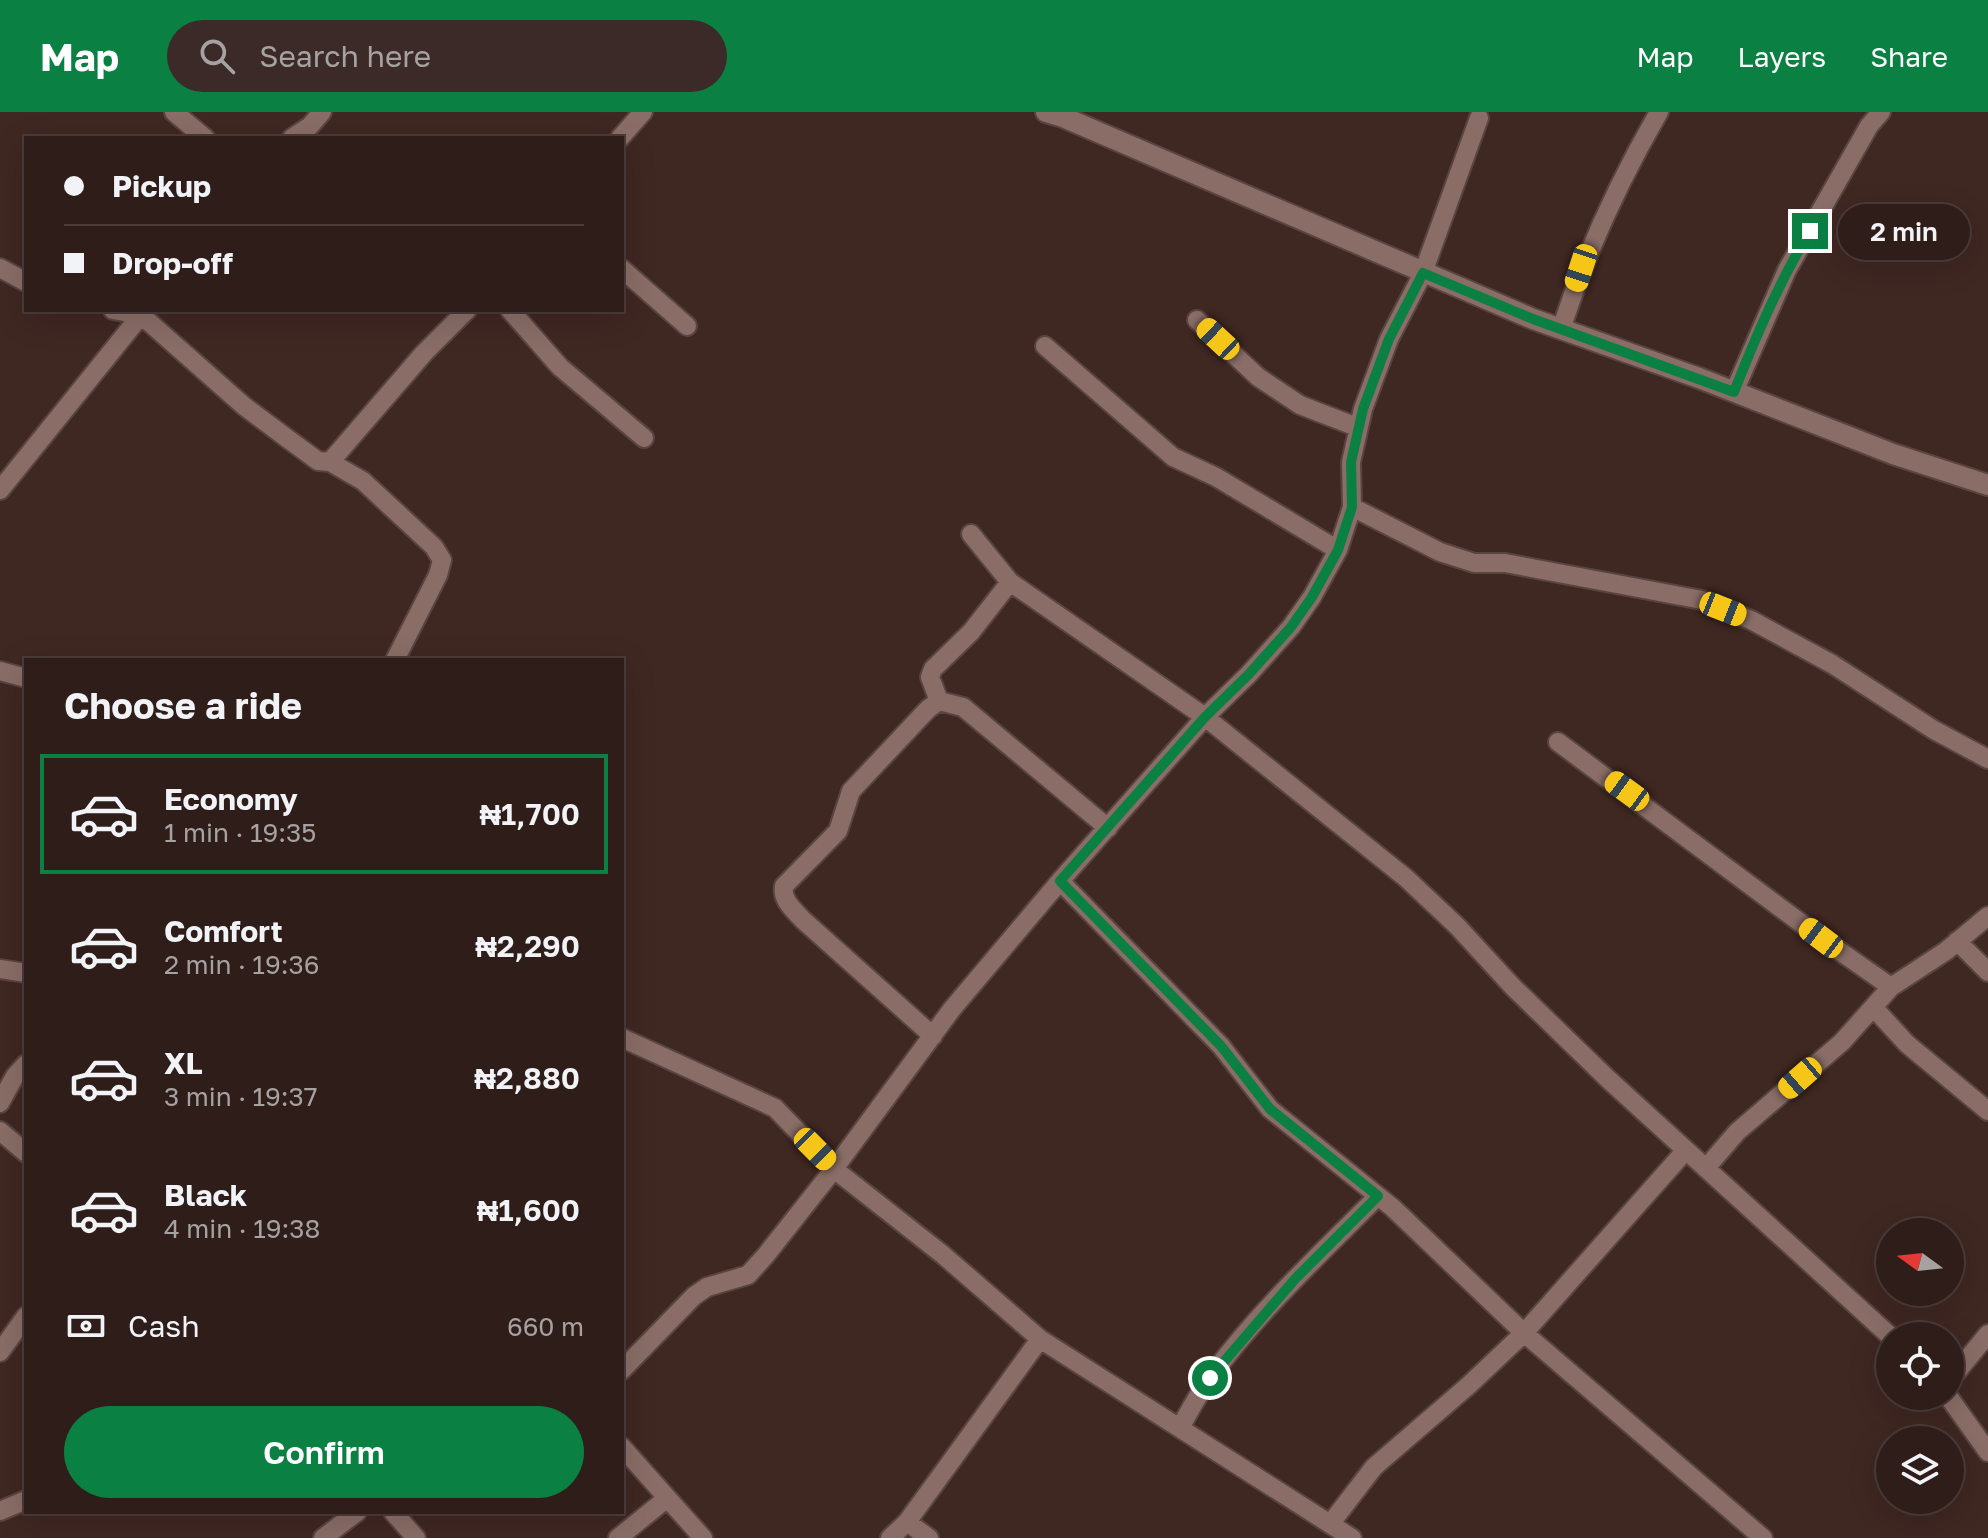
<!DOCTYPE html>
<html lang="en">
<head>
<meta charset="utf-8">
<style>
	:root { --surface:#2f1d1a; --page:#3b2a27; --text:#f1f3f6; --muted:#a7a2a2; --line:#4a3b39; --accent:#0b8043 }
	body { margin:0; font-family:"Golos Text",sans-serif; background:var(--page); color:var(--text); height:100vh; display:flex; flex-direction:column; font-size:30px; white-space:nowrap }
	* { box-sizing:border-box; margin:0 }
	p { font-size:26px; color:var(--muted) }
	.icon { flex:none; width:44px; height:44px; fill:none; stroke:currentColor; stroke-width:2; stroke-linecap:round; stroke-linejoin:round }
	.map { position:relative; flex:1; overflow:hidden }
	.side { position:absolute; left:24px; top:546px; width:600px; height:856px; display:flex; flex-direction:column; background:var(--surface); border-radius:0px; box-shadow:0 8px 32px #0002,0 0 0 2px var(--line) }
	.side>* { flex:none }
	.guide { position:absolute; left:24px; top:24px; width:600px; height:176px; border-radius:0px; box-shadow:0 8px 32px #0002,0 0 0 2px var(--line); display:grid; align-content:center; height:176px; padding:0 40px; background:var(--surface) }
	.needle { width:52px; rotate:285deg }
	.fabs { position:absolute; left:1876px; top:1106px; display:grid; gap:16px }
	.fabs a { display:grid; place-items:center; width:88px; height:88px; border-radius:50%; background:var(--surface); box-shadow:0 8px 32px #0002,0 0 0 2px var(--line); font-size:40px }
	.end { position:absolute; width:36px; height:36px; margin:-18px; border:10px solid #0b8043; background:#fff; box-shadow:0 0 0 4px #fff }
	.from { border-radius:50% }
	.bubble { position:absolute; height:56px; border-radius:28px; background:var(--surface); box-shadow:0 8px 32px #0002,0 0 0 2px var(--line); font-size:26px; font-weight:600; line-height:56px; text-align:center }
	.car { position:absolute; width:24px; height:48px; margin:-24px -12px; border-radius:10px; box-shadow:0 0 6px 2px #0007; background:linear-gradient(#f5c518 24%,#345 0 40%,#f5c518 0 76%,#345 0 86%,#f5c518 0) }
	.guide b { display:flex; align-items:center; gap:28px; height:76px; font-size:30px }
	.guide b+b { border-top:2px solid var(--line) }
	.guide i { width:20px; height:20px; background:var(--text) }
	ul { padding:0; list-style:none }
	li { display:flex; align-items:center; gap:24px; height:120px; margin:0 16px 12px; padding:0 24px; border:4px solid transparent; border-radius:0px }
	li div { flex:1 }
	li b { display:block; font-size:30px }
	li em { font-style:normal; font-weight:600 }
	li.active { border-color:var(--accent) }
	li>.icon { width:72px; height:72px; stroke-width:1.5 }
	h2 { padding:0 40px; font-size:36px; line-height:96px }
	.pay { display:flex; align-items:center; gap:20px; height:88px; padding:0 40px; font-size:30px }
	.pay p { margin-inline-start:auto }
	.cta { display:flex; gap:16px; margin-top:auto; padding:16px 40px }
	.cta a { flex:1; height:92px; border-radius:48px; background:var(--accent); color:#fff; font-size:32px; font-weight:600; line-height:92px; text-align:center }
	header { display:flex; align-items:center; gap:48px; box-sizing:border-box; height:112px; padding:0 40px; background:var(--accent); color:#fff }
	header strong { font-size:38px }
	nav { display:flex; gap:44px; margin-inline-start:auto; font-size:28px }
	.search { width:560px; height:72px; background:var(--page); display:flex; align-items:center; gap:20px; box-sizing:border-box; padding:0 28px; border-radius:44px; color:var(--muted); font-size:30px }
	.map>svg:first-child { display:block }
</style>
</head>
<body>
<header>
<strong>Map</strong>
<div class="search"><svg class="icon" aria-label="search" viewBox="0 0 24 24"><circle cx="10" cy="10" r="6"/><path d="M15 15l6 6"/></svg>Search here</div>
<nav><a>Map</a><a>Layers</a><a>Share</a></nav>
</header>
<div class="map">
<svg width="1988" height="1426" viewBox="0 0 1988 1426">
	<rect width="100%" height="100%" fill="#3f2722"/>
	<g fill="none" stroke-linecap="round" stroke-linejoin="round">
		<!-- minor casing -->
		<g stroke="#594441" stroke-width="22">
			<path id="minor" d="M174,0l31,26
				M292,26l18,-12 12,-14
				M620,26l23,-26
				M0,156l26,14
				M622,157l65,57
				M113,198l28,5 103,91 40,30 34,25 12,1 33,19 71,66 8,13 -4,15 -43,85
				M510,198l50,57 84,71
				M1197,208l61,57 42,28 57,22
				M1561,217c25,-76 58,-148 98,-217
				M1045,234l128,111 43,20 122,73
				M1734,280l53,-122 82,-144 12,-14
				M330,350l94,-109 43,-43
				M0,378l145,-180
				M1352,395l88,45 34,11h31l197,37 49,20 81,44 102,66 54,29
				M971,422l39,48 195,135 201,161 51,48 56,61 95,92 282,257
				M0,559l26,7
				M939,589l-9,-24 3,-8 38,-37 39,-50
				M1558,630l263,196 70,49
				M1060,769l161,165 49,63 123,99 131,125 239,205
				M1957,829l31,31
				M0,857l26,4
				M1874,896l33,36 81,67
				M933,924l-130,-116c-9,-10 -22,-20 -19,-34l54,-55 13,-40 77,-82 11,-8 24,6 145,121
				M622,926l153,70 59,61 108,85 98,85 312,199
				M0,991l15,-27 11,-12
				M0,1019l26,22
				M1706,1056l31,-36 105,-90 49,-55 55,-36 42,-35
				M0,1240l26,-36
				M622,1258l72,-74 13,-9 41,-12 18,-20 68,-86 118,-160 108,-128 145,-164 44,-43 42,-47 21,-30 26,-47 14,-43 -1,-45 12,-53 26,-70 34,-66 56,-155
				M1950,1268l38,-46
				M1948,1284l40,56
				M1180,1316c10,-18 20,-37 32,-53 48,-65 109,-122 166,-179
				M622,1335l81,91
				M0,1399l26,-11
				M393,1400l23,26
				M907,1410l22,16
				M1331,1411l43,-56 95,-82 55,-52 162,-183
				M323,1426l34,-26
				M618,1426l48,-39
				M890,1426l17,-16 133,-183"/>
		</g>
		<!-- tertiary casing -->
		<g stroke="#594441" stroke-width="24">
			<path id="tertiary" d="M1046,0l17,5 470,202 166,59 194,76 95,31"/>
		</g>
		<!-- minor -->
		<use href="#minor" stroke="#896d66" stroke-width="18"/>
		<!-- tertiary -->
		<use href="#tertiary" stroke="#896d66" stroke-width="20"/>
	</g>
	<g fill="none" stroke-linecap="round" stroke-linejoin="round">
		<!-- route -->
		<path stroke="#0b8043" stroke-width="10" d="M1210,1266l85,-99 83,-83 -108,-87 -49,-63 -161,-165 145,-164 44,-43 42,-47 21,-30 26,-47 14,-43 -1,-45 12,-53 26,-70 34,-66 110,46 201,73c22,-56 45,-110 76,-161"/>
	</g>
</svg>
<div class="fabs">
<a><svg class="needle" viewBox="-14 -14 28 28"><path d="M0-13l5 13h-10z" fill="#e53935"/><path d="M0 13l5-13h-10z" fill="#a7a2a2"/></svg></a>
<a><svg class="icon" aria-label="locate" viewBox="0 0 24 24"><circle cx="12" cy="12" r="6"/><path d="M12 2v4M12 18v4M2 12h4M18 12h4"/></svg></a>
<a><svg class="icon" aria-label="layers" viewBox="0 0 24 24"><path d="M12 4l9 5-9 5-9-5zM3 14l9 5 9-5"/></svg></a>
</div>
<i class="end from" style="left:1210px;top:1266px"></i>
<i class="end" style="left:1810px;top:119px"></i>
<div class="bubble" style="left:1838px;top:92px;width:132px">2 min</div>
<i class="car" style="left:1581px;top:156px;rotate:198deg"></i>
<i class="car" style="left:1218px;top:227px;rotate:313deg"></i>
<i class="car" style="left:1723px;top:497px;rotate:112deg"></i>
<i class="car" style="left:1627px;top:679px;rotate:306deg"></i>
<i class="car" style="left:1821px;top:826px;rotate:307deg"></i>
<i class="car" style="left:1800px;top:966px;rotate:229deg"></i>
<i class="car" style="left:815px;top:1037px;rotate:135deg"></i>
<div class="guide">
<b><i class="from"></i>Pickup</b>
<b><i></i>Drop-off</b>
</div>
<section class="side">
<h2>Choose a ride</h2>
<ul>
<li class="active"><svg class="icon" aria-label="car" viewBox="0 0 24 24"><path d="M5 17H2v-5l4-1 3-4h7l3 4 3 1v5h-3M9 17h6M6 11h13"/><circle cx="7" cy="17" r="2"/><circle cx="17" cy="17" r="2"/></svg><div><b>Economy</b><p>1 min · 19:35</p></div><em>₦1,700</em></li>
<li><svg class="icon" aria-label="car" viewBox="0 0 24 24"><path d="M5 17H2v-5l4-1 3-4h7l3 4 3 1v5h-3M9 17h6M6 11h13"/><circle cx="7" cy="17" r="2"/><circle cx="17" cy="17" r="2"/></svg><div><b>Comfort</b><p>2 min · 19:36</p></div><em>₦2,290</em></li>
<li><svg class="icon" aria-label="car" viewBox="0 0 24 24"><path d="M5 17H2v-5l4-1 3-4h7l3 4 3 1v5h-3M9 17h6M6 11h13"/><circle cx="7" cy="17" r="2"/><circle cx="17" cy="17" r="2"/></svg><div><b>XL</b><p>3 min · 19:37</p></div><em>₦2,880</em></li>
<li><svg class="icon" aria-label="car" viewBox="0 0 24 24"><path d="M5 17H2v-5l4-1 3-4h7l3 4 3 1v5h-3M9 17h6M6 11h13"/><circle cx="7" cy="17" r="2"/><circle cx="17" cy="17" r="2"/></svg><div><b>Black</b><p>4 min · 19:38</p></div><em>₦1,600</em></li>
</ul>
<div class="pay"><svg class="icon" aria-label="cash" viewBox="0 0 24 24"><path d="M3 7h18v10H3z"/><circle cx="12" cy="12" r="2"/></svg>Cash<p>660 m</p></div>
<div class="cta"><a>Confirm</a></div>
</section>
</div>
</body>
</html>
